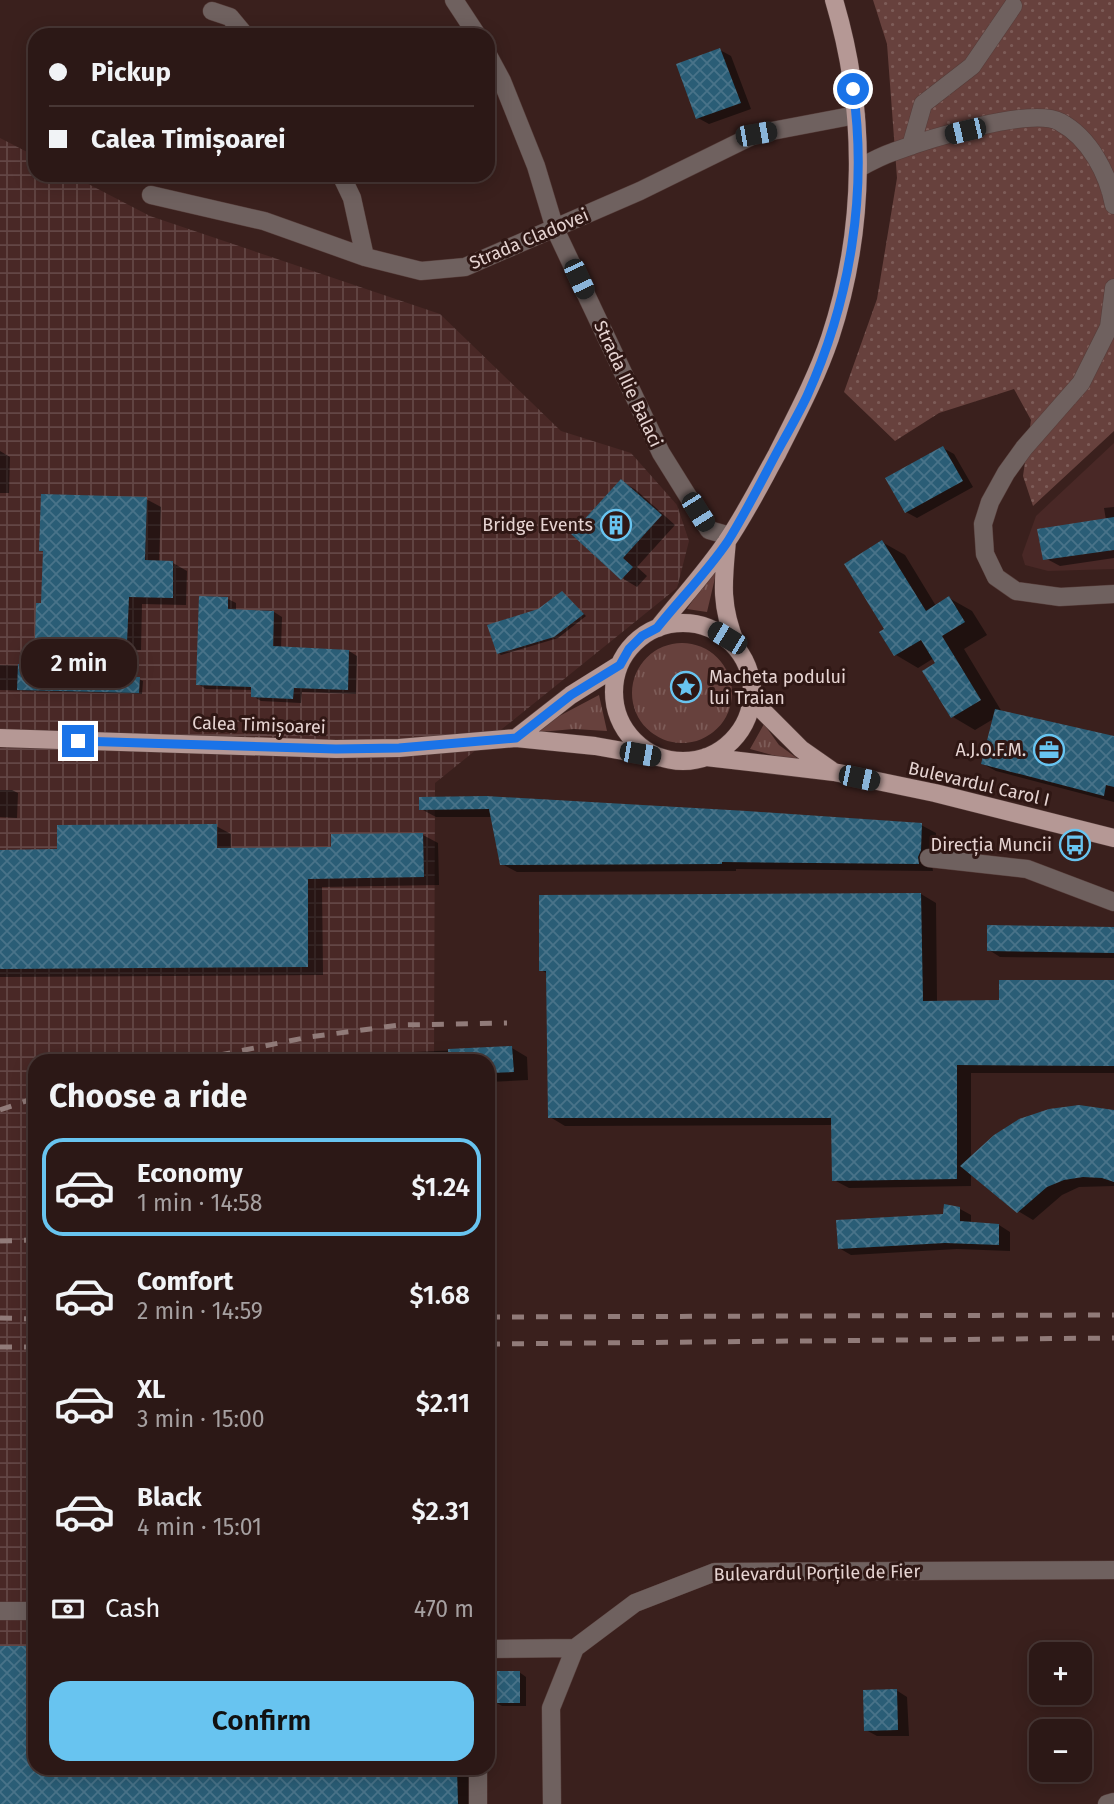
<!DOCTYPE html>
<html lang="en">
<head>
<meta charset="utf-8">
<style>
	:root { --surface:#2c1816; --page:#34211f; --text:#f1f3f6; --muted:#a6a0a1; --line:#483735; --accent:#68c4f0 }
	body { margin:0; font-family:"Fira Sans",sans-serif; background:var(--page); color:var(--text); height:100vh; display:flex; flex-direction:column; font-size:26px; white-space:nowrap }
	* { box-sizing:border-box; margin:0 }
	p { font-size:23px; color:var(--muted) }
	.icon { flex:none; width:38px; height:38px; fill:none; stroke:currentColor; stroke-width:2; stroke-linecap:round; stroke-linejoin:round }
	.map { position:relative; flex:1; overflow:hidden }
	.details { position:absolute; left:28px; top:1054px; width:467px; height:721px; display:flex; flex-direction:column; background:var(--surface); border-radius:21px; box-shadow:0 4px 18px #0003,0 0 0 2px var(--line) }
	.details>* { flex:none }
	.hud { position:absolute; left:28px; top:28px; width:467px; height:154px; border-radius:21px; box-shadow:0 4px 18px #0003,0 0 0 2px var(--line); display:grid; align-content:center; height:154px; padding:0 21px; background:var(--surface) }
	.controls { position:absolute; left:1029px; top:1642px; display:grid; gap:14px }
	.controls a { display:grid; place-items:center; width:63px; height:63px; border-radius:14px; background:var(--surface); box-shadow:0 4px 18px #0003,0 0 0 2px var(--line); font-size:35px }
	.end { position:absolute; width:32px; height:32px; margin:-16px; border:9px solid #1a73e8; background:#fff; box-shadow:0 0 0 4px #fff }
	.from { border-radius:50% }
	.bubble { position:absolute; height:49px; border-radius:21px; background:var(--surface); box-shadow:0 4px 18px #0003,0 0 0 2px var(--line); font-size:23px; font-weight:600; line-height:49px; text-align:center }
	.car { position:absolute; width:21px; height:42px; margin:-21px -10px; border-radius:9px; box-shadow:0 0 5px 2px #0007; background:linear-gradient(#222 24%,#8ab4d8 0 40%,#222 0 76%,#8ab4d8 0 86%,#222 0) }
	.hud b { display:flex; align-items:center; gap:24px; height:66px; font-size:26px }
	.hud b+b { border-top:2px solid var(--line) }
	.hud i { width:18px; height:18px; background:var(--text) }
	ul { padding:0; list-style:none }
	li { display:flex; align-items:center; gap:21px; height:98px; margin:0 14px 10px; padding:0 7px; border:4px solid transparent; border-radius:21px }
	li div { flex:1 }
	li b { display:block; font-size:26px }
	li em { font-style:normal; font-weight:600 }
	li.selected { border-color:var(--accent) }
	li>.icon { width:63px; height:63px; stroke-width:1.5 }
	h2 { padding:0 21px; font-size:32px; line-height:84px }
	.pay { display:flex; align-items:center; gap:18px; height:77px; padding:0 21px; font-size:26px }
	.pay p { margin-inline-start:auto }
	.primary-button { display:flex; gap:14px; margin-top:auto; padding:14px 21px }
	.primary-button a { flex:1; height:80px; border-radius:21px; background:var(--accent); color:#111; font-size:28px; font-weight:600; line-height:80px; text-align:center }
	.map>svg:first-child { display:block }
</style>
</head>
<body>
<div class="map">
<svg width="1114" height="1804" viewBox="0 0 1114 1804">
	<defs>
		<pattern id="industrial-grid" width="8" height="8" patternUnits="userSpaceOnUse" patternTransform="scale(1.75)"><rect width="8" height="8" fill="#492826"/><path d="M0 4h8M4 0v8" fill="none" stroke="#634645"/></pattern>
		<pattern id="grass-tufts" width="24" height="20" patternUnits="userSpaceOnUse" patternTransform="scale(1.75)"><rect width="24" height="20" fill="#67413d"/><path d="M3 7l-1-3M5 7V3M7 7l1-3M15 17l-1-3M17 17v-4M19 17l1-3" fill="none" stroke="#7d5c58"/></pattern>
		<pattern id="park-dots" width="8" height="8" patternUnits="userSpaceOnUse" patternTransform="scale(1.75)"><rect width="8" height="8" fill="#67413d"/><path d="M2 2h.1M6 6h.1" fill="none" stroke="#7d5c58" stroke-width="1.8" stroke-linecap="round"/></pattern>
		<pattern id="building-cross-hatch" width="8" height="8" patternUnits="userSpaceOnUse" patternTransform="scale(1.75)"><rect width="8" height="8" fill="#2a5d76"/><path d="M0 0l8 8M0 8l8-8" fill="none" stroke="#497389"/></pattern>
	</defs>
	<rect width="100%" height="100%" fill="#3a201d"/>
	<!-- built -->
	<path fill="#492826" d="M1114,443v126l-66,2 -23,-6 -3,-10 14,-39z"/>
	<!-- industrial -->
	<path fill="url(#industrial-grid)" d="M0,138l35,18v19h36l79,41 290,98 121,117 70,22 46,52 12,36 -12,47 -242,195 -1,277h-399v708h402l1,36h-438z"/>
	<!-- grass -->
	<path fill="url(#grass-tufts)" d="M719,561l-12,51 -20,-3z
		M632 693a50 50 0 1 1 100 0a50 50 0 1 1-100 0Z
		M599,695l8,36 -33,-2 -47,4z
		M764,724l15,21 26,19 -55,-15z"/>
	<!-- park -->
	<path fill="url(#park-dots)" d="M873,0h241v431l-81,75 -10,-30 8,-56 -17,-31 -75,24 -44,28 -51,-49 33,-93 20,-121 -10,-134z"/>
	<!-- shadow -->
	<path fill="#0007" d="M720,50l11,6 20,53 -42,15 -11,-6z
		M943,448l11,6 19,33 -56,31 -11,-6z
		M0,451l10,6 -1,36h-9z
		M621,481l15,9 39,35 -38,42 10,9 -10,11 -15,-9z
		M146,499l15,8 -2,55 14,1 14,8 -1,34 -44,-1 -1,46 -90,-3 -15,-8 7,-34 1,-53 -3,-2z
		M1114,507v51l-54,8 -15,-8 61,-38 -2,-12z
		M882,542l23,13 31,51 13,-8 23,13 15,24 -23,14 38,63 112,27v63l-118,-31 -13,-7 12,-46 -20,12 -22,-13 -19,-59 -16,10 -22,-13 -9,-25z
		M562,593l24,23 -28,22 -57,17 -3,-2z
		M228,599l8,4v8l38,1 8,5 -1,32 68,2 8,5 -1,38 -54,-2 -1,11 -40,-2 -8,-5v-6l-47,-1 -8,-5z
		M0,665l40,1 4,2v8l95,3 4,2 -1,13 -142,-4z
		M0,790h12l6,3 -1,25 -17,-1z
		M421,799l500,26 15,8 -1,26 -3,7 1,5 -197,-2v2l-219,1 -15,-8 -10,-47h-56l-15,-8z
		M216,826l15,8v16l102,-1 90,-14 15,8 1,42 -117,2 1,88 -323,2v-126h59z
		M921,894l15,9 1,99h64l113,-20v91h-143v85l143,-47v75l-35,1 -17,8 -29,25 -15,-9 -47,-39v14l-122,2 -15,-8 -1,-55 -268,1 -15,-9 -2,-143 -7,-4z
		M1114,929v29l-114,-1 -11,-7z
		M512,1048l15,9 1,23 -40,2v-22h-172v-4z
		M960,1209l11,6v8l28,2 11,7v19l-53,-2 -106,6 -12,-7z
		M0,1648h35v120h437v36h-472z
		M519,1672l7,5v29h-24l-7,-4z
		M896,1690l11,7 2,39h-32l-11,-6z"/>
	<!-- building -->
	<path fill="url(#building-cross-hatch)" d="M720,48l21,55 -45,16 -20,-55z
		M943,446l20,35 -58,32 -20,-35z
		M621,479l41,36 -39,43 10,9 -12,13 -50,-46z
		M41,494l106,3 -2,63 28,1v37l-44,-1 -2,46 -92,-3 1,-37h5l2,-52h-4z
		M1114,517v33l-71,10 -6,-31z
		M882,540l44,71 23,-15 16,26 -23,14 39,64 -30,18 -29,-47 13,-8 -14,-23 -27,16 -15,-24 5,-3 -40,-65z
		M562,591l22,23 -30,23 -57,17 -10,-29 51,-16z
		M199,596l29,1v12l46,2 -1,35 76,4 -1,40 -54,-2 -1,11 -42,-2v-10l-55,-2z
		M18,664h23v10l99,3 -1,16 -122,-3z
		M995,709l119,27v51l-8,-2 -2,11 -123,-32z
		M486,796l261,15 175,12 -1,27 -3,7 1,7 -197,-2v2l-222,1 -11,-56 -70,1v-13z
		M217,824v24l114,-1v-13l92,-1 1,44 -116,2v88l-308,2v-119l57,-1v-24z
		M921,893l2,108 76,-1v-20h115v86l-157,-1v114l-125,2 -1,-63h-283l-2,-147h-7v-76z
		M987,925l127,2v26l-127,-2z
		M512,1046l2,26 -26,1v-13h-40v-11z
		M1079,1105l35,5v72l-12,-4 -19,-1 -19,3 -17,7 -30,26 -57,-47 34,-31 25,-16 30,-10z
		M944,1204l16,3v14l39,3v21l-54,-2 -107,6 -2,-29 107,-6z
		M0,1646h35v122h422l1,36h-458z
		M493,1671h27v32h-27z
		M897,1689l1,41 -34,1 -1,-41z"/>
	<g fill="none" stroke-linecap="round" stroke-linejoin="round">
		<!-- minor casing -->
		<g stroke="#563d3a" stroke-width="19">
			<path id="minor" d="M454,0l23,35
				M212,11l18,6 15,18
				M488,55l14,26 34,85 19,63 106,224 48,77 21,6
				M911,146l12,-42 49,-38 41,-60
				M859,168c11,-6 22,-12 34,-16 32,-12 139,-46 167,-30 30,16 48,52 54,83
				M341,175l11,23 13,59
				M151,195l113,26 101,36 56,14 44,-4 175,-76 116,-57 100,-19
				M1114,288l-5,39 -28,56 -57,65 -18,25 -16,29 -7,22 2,30 11,23 20,14 44,6 54,-3
				M929,858l98,11 87,33
				M0,1611h35
				M488,1649l87,-1
				M478,1768v36
				M552,1804l-1,-96 24,-60 60,-45 80,-31 399,-2
				M1107,1804l7,-2"/>
		</g>
		<!-- major casing -->
		<g stroke="#563d3a" stroke-width="19">
			<path id="major" d="M727,541c-4,41 -7,64 9,103
				M614 692a69 69 0 1 1 138 0a69 69 0 1 1-138 0Z
				M658,628c23,-29 49,-57 69,-87 19,-28 34,-58 50,-87 19,-38 39,-75 53,-116 36,-109 37,-228 4,-338
				M752,700l49,49 30,21
				M0,738l336,11 63,-1 117,-10 79,8 68,12
				M516,738l55,-43 48,-30
				M706,757l128,15 101,21 179,45"/>
		</g>
		<!-- minor -->
		<use href="#minor" stroke="#6f615f" stroke-width="18"/>
		<!-- major -->
		<use href="#major" stroke="#b59895" stroke-width="18"/>
		<!-- rail -->
		<path stroke="#917b79" stroke-width="5" stroke-dasharray="12 12" stroke-linecap="butt" d="M195,1060l114,-23 91,-12 107,-2
			M0,1110l35,-12
			M0,1241l35,-1
			M488,1317l626,-2
			M0,1318l35,1
			M488,1344l626,-6
			M0,1347h35"/>
	</g>
	<g fill="none" stroke-linecap="round" stroke-linejoin="round">
		<!-- route -->
		<path stroke="#1a73e8" stroke-width="9" d="M78,741l258,8 63,-1 117,-10 55,-43 49,-30 9,-16 13,-13 15,-8c23,-29 51,-57 71,-87 18,-29 33,-59 49,-89 10,-18 21,-37 30,-56 43,-95 61,-203 46,-307"/>
	</g>
	<!-- icons -->
	<defs>
		<g id="building-ring" transform="scale(1.575)"><circle r="9.5" fill="#2f1714" stroke="#68c4f0" stroke-width="1.5"/><path d="M-4-6H4V6H1V3H-1V6H-4ZM-2.5-4.3h1.7v1.8h-1.7ZM.8-4.3h1.7v1.8H.8ZM-2.5-1h1.7V.8h-1.7ZM.8-1h1.7V.8H.8Z" fill="#68c4f0"/></g>
		<g id="sight-ring" transform="scale(1.575)"><circle r="9.5" fill="#2f1714" stroke="#68c4f0" stroke-width="1.5"/><path d="M0-6L1.8-2.2L6-1.7L2.9 1.2L3.7 5.4L0 3.3L-3.7 5.4L-2.9 1.2L-6-1.7L-1.8-2.2Z" fill="#68c4f0"/></g>
		<g id="office-ring" transform="scale(1.575)"><circle r="9.5" fill="#2f1714" stroke="#68c4f0" stroke-width="1.5"/><path d="M-6-3h4V-5.5h4V-3h4V5H-6ZM-1-4.5V-3h2v-1.5ZM-6 0V1H6V0Z" fill="#68c4f0"/></g>
		<g id="bus-ring" transform="scale(1.575)"><circle r="9.5" fill="#2f1714" stroke="#68c4f0" stroke-width="1.5"/><path d="M-5-6H5V4H4V6H2V4H-2V6H-4V4H-5ZM-3.5-4V0h7V-4ZM-3.5 1.2v1.5H-2V1.2ZM2 1.2v1.5H3.5V1.2Z" fill="#68c4f0"/></g>
	</defs>
	<g fill-rule="evenodd">
		<use href="#building-ring" x="616" y="525"/>
		<use href="#sight-ring" x="686" y="687"/>
		<use href="#office-ring" x="1049" y="750"/>
		<use href="#bus-ring" x="1075" y="845"/>
	</g>
	<g text-anchor="middle" dominant-baseline="central" stroke-width="6" stroke-linejoin="round" paint-order="stroke">
		<!-- street labels -->
		<g font-size="18" fill="#e6d4d2" stroke="#2f1714">
			<text transform="translate(529 239) rotate(-23)">Strada Cladovei</text>
			<text transform="translate(628 384) rotate(65)">Strada Ilie Balaci</text>
			<text transform="translate(259 725) rotate(2)">Calea Timișoarei</text>
			<text transform="translate(979 784) rotate(13)">Bulevardul Carol I</text>
			<text transform="translate(817 1573) rotate(-1)">Bulevardul Porțile de Fier</text>
		</g>
		<!-- poi labels -->
		<g font-size="18" fill="#e6d4d2" stroke="#2f1714" text-anchor="end">
			<text x="593" y="525">Bridge Events</text>
			<text x="709" y="677" text-anchor="start">Macheta podului<tspan x="709" dy="21">lui Traian</tspan></text>
			<text x="1026" y="750">A.J.O.F.M.</text>
			<text x="1052" y="845">Direcția Muncii</text>
		</g>
	</g>
</svg>
<div class="controls">
<a>+</a>
<a>−</a>
</div>
<i class="end from" style="left:853px;top:89px"></i>
<i class="end" style="left:78px;top:741px"></i>
<div class="bubble" style="left:21px;top:639px;width:116px">2 min</div>
<i class="car" style="left:965px;top:131px;rotate:257deg"></i>
<i class="car" style="left:756px;top:134px;rotate:80deg"></i>
<i class="car" style="left:579px;top:279px;rotate:155deg"></i>
<i class="car" style="left:698px;top:512px;rotate:148deg"></i>
<i class="car" style="left:727px;top:638px;rotate:301deg"></i>
<i class="car" style="left:640px;top:754px;rotate:100deg"></i>
<i class="car" style="left:859px;top:778px;rotate:102deg"></i>
<div class="hud">
<b><i class="from"></i>Pickup</b>
<b><i></i>Calea Timișoarei</b>
</div>
<section class="details">
<h2>Choose a ride</h2>
<ul>
<li class="selected"><svg class="icon" aria-label="car" viewBox="0 0 24 24"><path d="M5 17H2v-5l4-1 3-4h7l3 4 3 1v5h-3M9 17h6M6 11h13"/><circle cx="7" cy="17" r="2"/><circle cx="17" cy="17" r="2"/></svg><div><b>Economy</b><p>1 min · 14:58</p></div><em>$1.24</em></li>
<li><svg class="icon" aria-label="car" viewBox="0 0 24 24"><path d="M5 17H2v-5l4-1 3-4h7l3 4 3 1v5h-3M9 17h6M6 11h13"/><circle cx="7" cy="17" r="2"/><circle cx="17" cy="17" r="2"/></svg><div><b>Comfort</b><p>2 min · 14:59</p></div><em>$1.68</em></li>
<li><svg class="icon" aria-label="car" viewBox="0 0 24 24"><path d="M5 17H2v-5l4-1 3-4h7l3 4 3 1v5h-3M9 17h6M6 11h13"/><circle cx="7" cy="17" r="2"/><circle cx="17" cy="17" r="2"/></svg><div><b>XL</b><p>3 min · 15:00</p></div><em>$2.11</em></li>
<li><svg class="icon" aria-label="car" viewBox="0 0 24 24"><path d="M5 17H2v-5l4-1 3-4h7l3 4 3 1v5h-3M9 17h6M6 11h13"/><circle cx="7" cy="17" r="2"/><circle cx="17" cy="17" r="2"/></svg><div><b>Black</b><p>4 min · 15:01</p></div><em>$2.31</em></li>
</ul>
<div class="pay"><svg class="icon" aria-label="cash" viewBox="0 0 24 24"><path d="M3 7h18v10H3z"/><circle cx="12" cy="12" r="2"/></svg>Cash<p>470 m</p></div>
<div class="primary-button"><a>Confirm</a></div>
</section>
</div>
</body>
</html>
